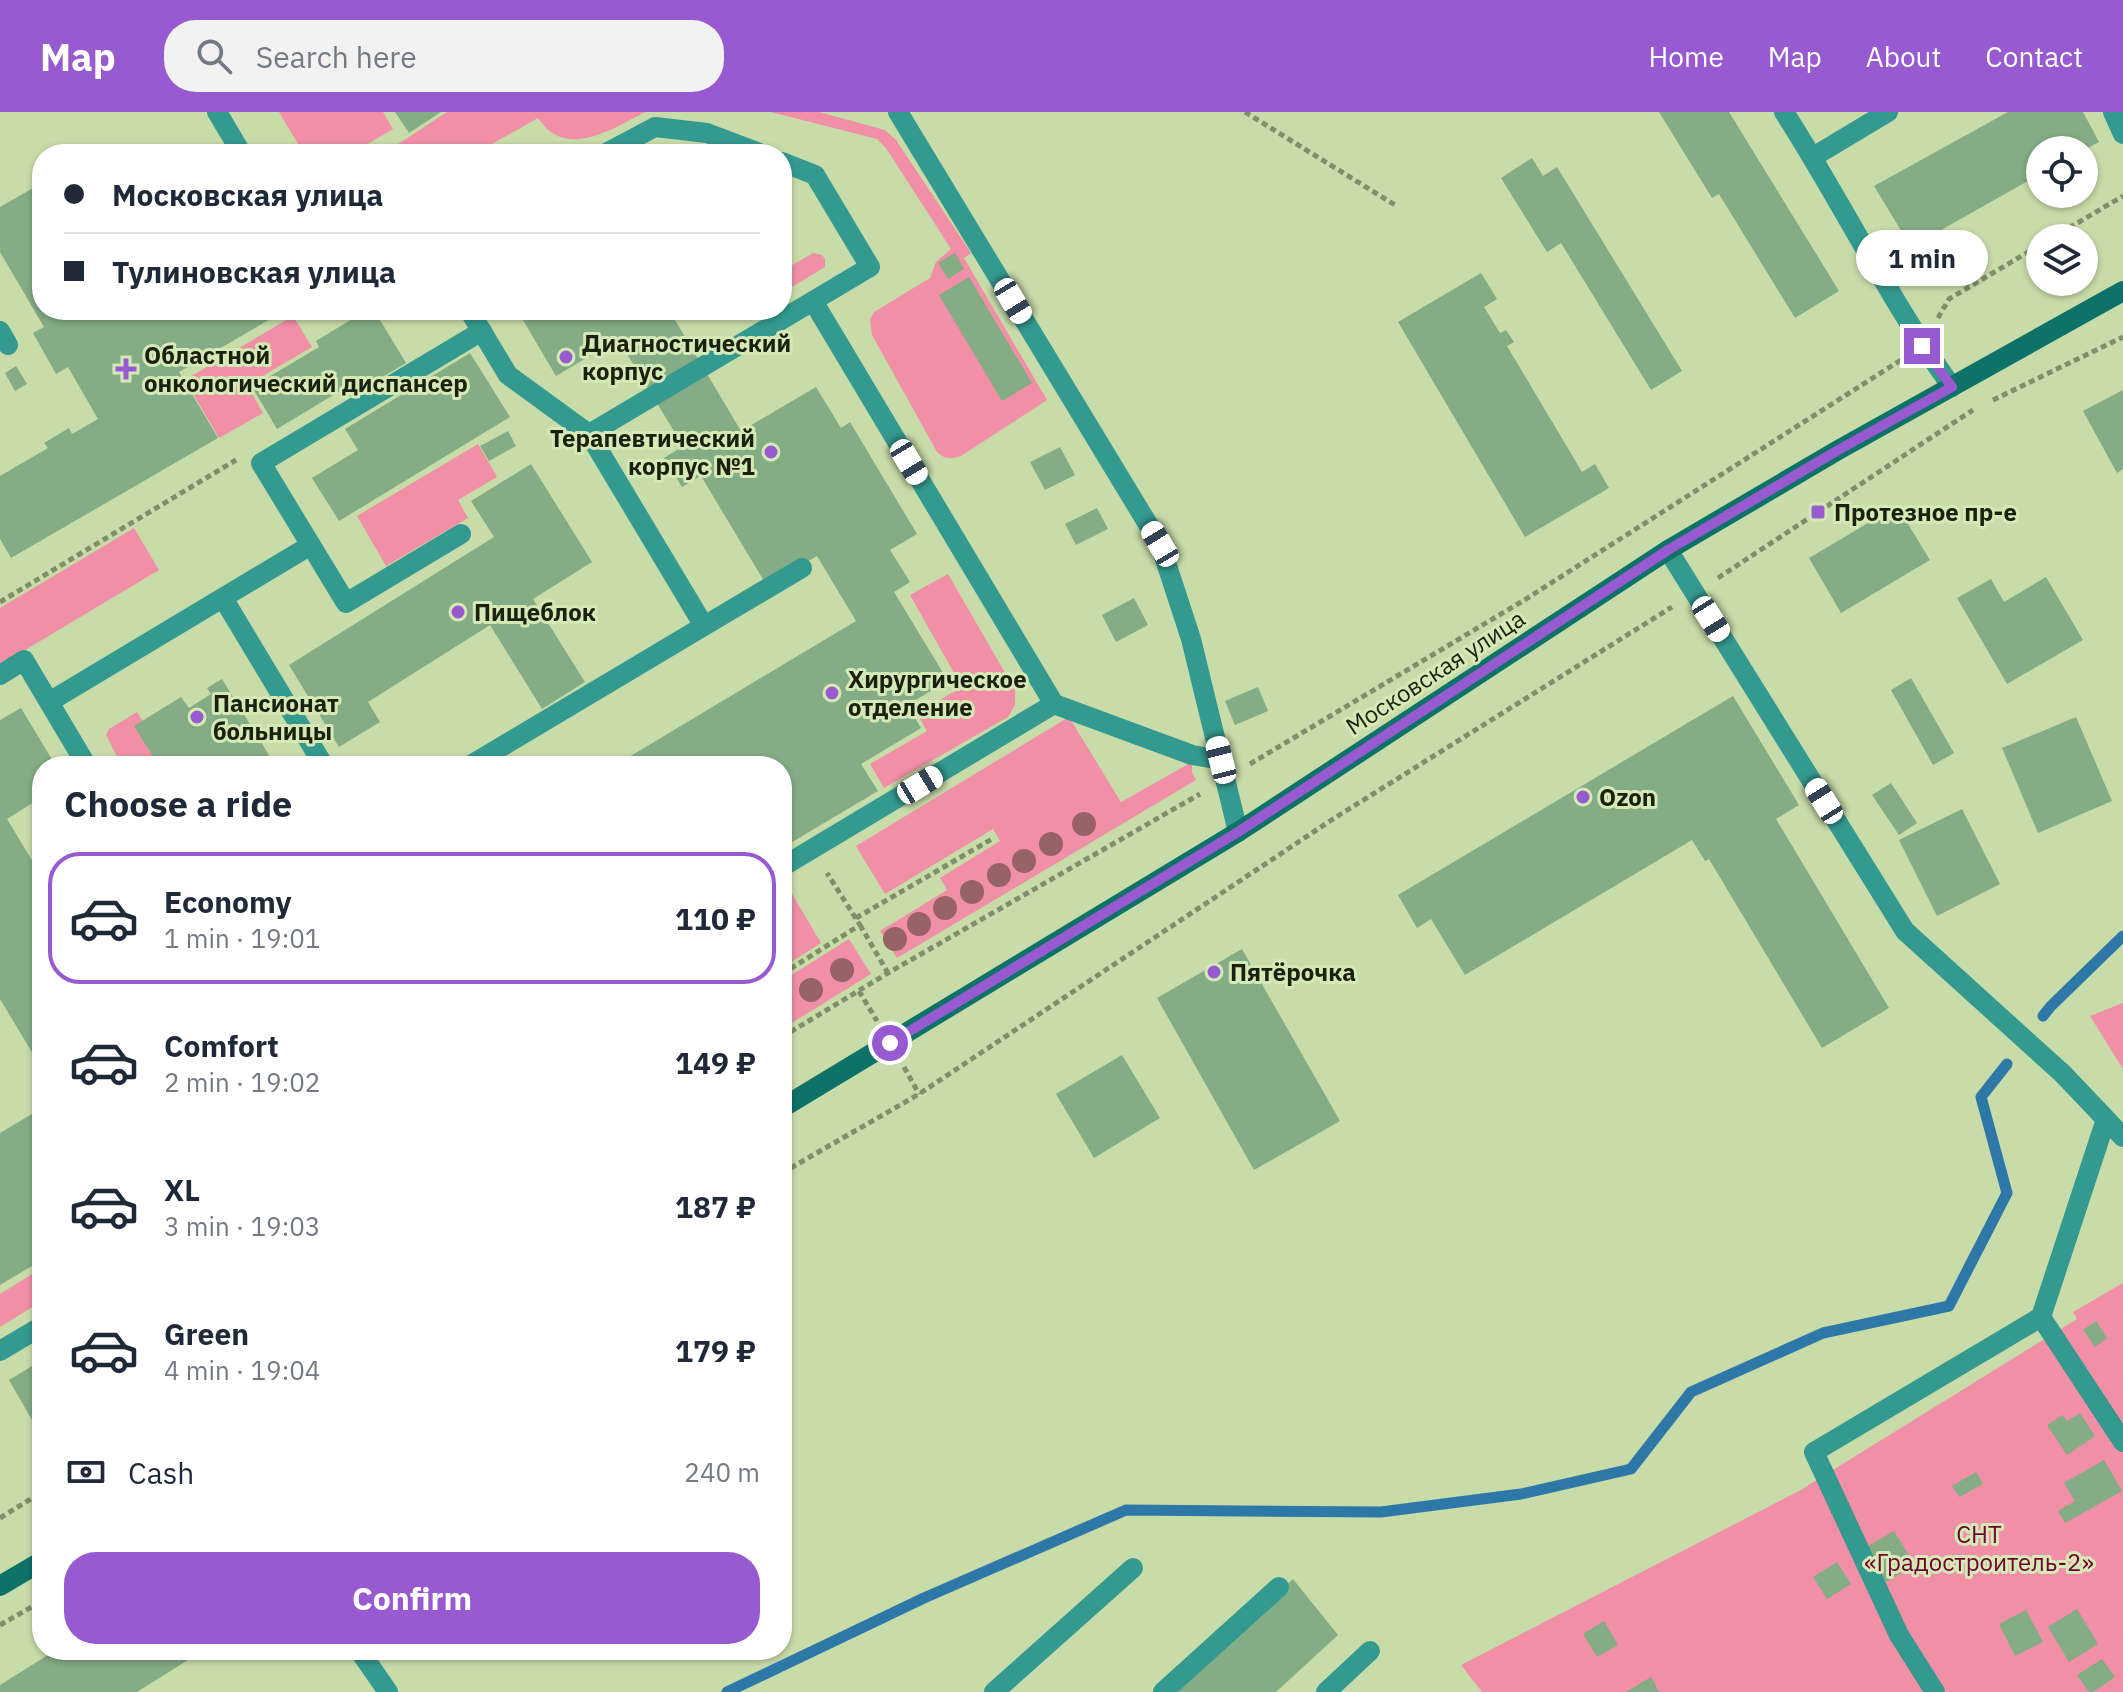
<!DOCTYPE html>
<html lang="en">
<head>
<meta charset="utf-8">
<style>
	:root { --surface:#fff; --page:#f2f2f3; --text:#1f2937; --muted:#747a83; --line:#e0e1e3; --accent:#985ad1 }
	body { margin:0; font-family:"IBM Plex Sans",sans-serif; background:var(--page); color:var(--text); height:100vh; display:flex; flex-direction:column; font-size:30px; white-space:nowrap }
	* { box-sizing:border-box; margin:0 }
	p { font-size:26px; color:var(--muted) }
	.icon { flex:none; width:44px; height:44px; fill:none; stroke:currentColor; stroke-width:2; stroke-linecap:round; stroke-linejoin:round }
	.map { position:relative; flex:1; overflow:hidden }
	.sheet { position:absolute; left:32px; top:644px; width:760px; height:904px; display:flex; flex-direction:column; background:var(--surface); border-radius:32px; box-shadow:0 2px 6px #0004 }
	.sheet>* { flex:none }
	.top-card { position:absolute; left:32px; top:32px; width:760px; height:176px; border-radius:32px; box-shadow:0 2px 6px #0004; display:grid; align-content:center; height:176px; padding:0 32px; background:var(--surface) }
	.controls { position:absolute; left:2026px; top:24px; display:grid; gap:16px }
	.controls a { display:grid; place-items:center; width:72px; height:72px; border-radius:50%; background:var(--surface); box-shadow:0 2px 6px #0004; font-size:40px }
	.end { position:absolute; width:36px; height:36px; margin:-18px; border:10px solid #985ad1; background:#fff; box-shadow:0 0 0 4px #fff }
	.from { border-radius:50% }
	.bubble { position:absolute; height:56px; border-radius:28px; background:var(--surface); box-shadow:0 2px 6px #0004; font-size:26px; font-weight:700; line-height:56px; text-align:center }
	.car { position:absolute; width:24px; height:48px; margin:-24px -12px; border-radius:10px; box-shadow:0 0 6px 2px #0007; background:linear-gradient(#fff 24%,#345 0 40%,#fff 0 76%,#345 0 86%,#fff 0) }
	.top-card b { display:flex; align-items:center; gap:28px; height:76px; font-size:30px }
	.top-card b+b { border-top:2px solid var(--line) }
	.top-card i { width:20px; height:20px; background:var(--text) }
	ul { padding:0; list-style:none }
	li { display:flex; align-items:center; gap:24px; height:132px; margin:0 16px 12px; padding:0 16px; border:4px solid transparent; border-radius:32px }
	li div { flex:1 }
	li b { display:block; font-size:30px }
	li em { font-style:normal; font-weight:700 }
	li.active { border-color:var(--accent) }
	li>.icon { width:72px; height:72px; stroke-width:1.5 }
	h2 { padding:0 32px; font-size:36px; line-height:96px }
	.pay { display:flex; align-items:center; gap:20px; height:88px; padding:0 32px; font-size:30px }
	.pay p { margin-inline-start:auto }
	.button { display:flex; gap:16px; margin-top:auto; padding:16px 32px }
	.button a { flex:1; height:92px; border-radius:32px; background:var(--accent); color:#fff; font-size:32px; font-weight:700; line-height:92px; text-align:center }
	header { display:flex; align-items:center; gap:48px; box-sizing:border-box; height:112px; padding:0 40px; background:var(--accent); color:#fff }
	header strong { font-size:38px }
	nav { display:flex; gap:44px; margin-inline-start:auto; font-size:28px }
	.search { width:560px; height:72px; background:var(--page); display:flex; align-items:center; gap:20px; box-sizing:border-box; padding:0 28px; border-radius:32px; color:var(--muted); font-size:30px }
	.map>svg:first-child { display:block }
</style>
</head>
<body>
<header>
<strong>Map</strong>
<div class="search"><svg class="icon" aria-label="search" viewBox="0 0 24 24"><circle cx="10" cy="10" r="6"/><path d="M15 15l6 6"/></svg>Search here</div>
<nav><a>Home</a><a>Map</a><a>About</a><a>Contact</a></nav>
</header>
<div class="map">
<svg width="2123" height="1580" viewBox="0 0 2123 1580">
	<rect width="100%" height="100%" fill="#c8dca9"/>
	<!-- green -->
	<path fill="#f08fa5" d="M279,0h104l10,17 -42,25h-47z
		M447,0h198c-25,13 -66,40 -94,20 -5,-3 -9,-9 -13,-14l-64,36h-91z
		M771,0h48l66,18 11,10 75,113 -7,5 83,142 -86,56c-11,3 -15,4 -24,-4l-65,-117 -2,-16 4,-7 56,-34 6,-16 15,-13 -65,-101 -9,-9z
		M813,141l9,2 3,4v8l-43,26v-22z
		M293,204l19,31 -65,38 16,28 -44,25 -34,-58z
		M478,332l19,33 -39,23 10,18 -82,48 -29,-50z
		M134,416l25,42 -159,95v-57z
		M948,462l67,116v15l-7,12 -124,71 -14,-24 57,-33 -10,-18 45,-26 -52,-92z
		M137,600l33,54h-48l-16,-31 3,-6z
		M1069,605l52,85 71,-40v11l4,7 -299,178 -17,-27 67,-41 -7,-12 60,-37 -7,-12 -108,65 -29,-48z
		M788,775l33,56 -39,25v-77z
		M849,827l22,35 -89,55v-48z
		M2123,891v66l-33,-53z
		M42,1156v33l-42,26v-33z
		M2123,1171v409h-641l-21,-27 338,-174 278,-172 -4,-7z"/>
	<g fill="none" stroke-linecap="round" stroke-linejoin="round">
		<!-- stream -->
		<path stroke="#2e78a7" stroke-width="11" d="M2043,904l8,-10 72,-70
			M727,1580l197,-94 202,-88 255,2 140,-18 110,-25 60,-77 132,-59 126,-27 58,-113 -26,-96 26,-33"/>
	</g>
	<!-- building -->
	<path fill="#84ac85" d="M395,0h46l-32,21z
		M1659,0h70l110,179 -44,27 -76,-124 -7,4z
		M2008,0h75l16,30 -15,8h-44v24l-129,73 -37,-61z
		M1532,46l11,18 14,-9 125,204 -31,19 -90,-147 -14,9 -46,-74z
		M42,71v127h244l-107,62 39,66 -207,120 -11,-19v-63l48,-28 -4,-5 25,-15 3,6 26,-15 -30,-52 -12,7 -23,-41 11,-6 -44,-75v-45z
		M955,141l9,16 -16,10 -10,-16z
		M1481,161l16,26 -13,8 16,26 6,-3 8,12 -7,4 75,126 13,-8 14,24 -84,49 -127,-215z
		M969,165l63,106 -30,18 -63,-106z
		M367,198h7l32,53 -56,33 -5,-8 -68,41 -25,-42 67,-40 -3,-6z
		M517,198h152l72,121 75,-44 25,41 9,-6 67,112 -27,16 20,32 -16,10 54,89 -41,24 14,23 -60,36 17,27 -96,57v-82h-168l242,-145 -39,-65 -50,30 -66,-110 -19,11 -18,-29 19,-12 -65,-107 -62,37z
		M470,241l40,64 -171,104 -27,-43 46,-28 -13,-21z
		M16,254l11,18 -12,7 -10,-18z
		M2123,278v79l-6,4 -34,-62z
		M508,319l8,15 -27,15 -9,-15z
		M1060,335l15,28 -30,15 -15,-28z
		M531,352l61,98 -59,37 52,83 -43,27 -52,-84 -122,77 12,20 -41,25 -50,-82 205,-128 -23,-36z
		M1897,394l33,54 -89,53 -32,-55z
		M1097,396l11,21 -32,16 -11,-21z
		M2046,465l37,63 -76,44 -50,-86 34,-19 13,23z
		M1134,486l14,27 -32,17 -14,-27z
		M1911,566l43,75 -21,12 -42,-75z
		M222,567l47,76 -15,9 1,2h-96l-25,-40 47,-29 8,11 22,-14 -4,-6z
		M1258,575l10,24 -33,14 -10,-24z
		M1733,584l66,109 -23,14 113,189 -67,40 -113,-189 -4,2 -13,-21 -227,135 -34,-56 -14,9 -19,-33z
		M21,596l35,58h-14v31l-35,22 35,58v192l-42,-70v-279z
		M2076,605l36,84 -74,32 -36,-85z
		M1891,671l26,40 -18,12 -27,-40z
		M1962,697l38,75 -63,32 -38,-76z
		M1242,837l98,172 -86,49 -97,-172z
		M1122,943l38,63 -66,40 -38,-64z
		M42,996v152l-42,25v-152z
		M2096,1209l11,17 -12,9 -12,-17z
		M42,1248v63l-6,4 -27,-47z
		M2080,1301l15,23 -28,19 -20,-30 16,-10 4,6z
		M2104,1348l18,31 -57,32 -7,-12 17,-10 -11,-18z
		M1976,1360l7,12 -24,13 -7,-11z
		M1894,1419l21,34 -29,17 -20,-35z
		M1837,1450l14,22 -24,15 -14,-22z
		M1293,1467l45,56 -62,57h-107z
		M2077,1497l21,35 -29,18 -21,-35z
		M2026,1498l17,32 -28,14 -16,-32z
		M1604,1509l14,24 -21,12 -14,-23z
		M56,1538h148l-67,42h-137v-7z
		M2102,1547l13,18 -22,15h-4l-12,-17z
		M1651,1565l8,15h-33z"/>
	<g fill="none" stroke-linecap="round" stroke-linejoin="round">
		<!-- path -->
		<path stroke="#808e69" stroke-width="5" stroke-dasharray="6 4" stroke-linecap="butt" d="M1245,0l150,93
			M2052,126l71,-42
			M1938,206l11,-19 91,-54
			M1993,288l130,-63
			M1718,466l255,-168
			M0,490l236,-142
			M1250,652l276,-165 375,-239
			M856,806l136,-79
			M860,813l28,48
			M782,862l78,-49 -33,-52
			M859,879l18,30
			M782,925l106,-64 312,-179
			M904,955l15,27
			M782,1061l137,-79 414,-275 339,-212
			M0,1406l42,-26
			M0,1513l42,-24"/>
		<!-- lane -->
		<path stroke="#34998f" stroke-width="20" d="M217,0l25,42
			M898,0l262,432 31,95 47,193
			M2113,0l10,22
			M604,42l51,-27 52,6 55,21
			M1813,45l75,-45
			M782,50l33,13 55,92 -57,34 241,403 -272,163
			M0,219l8,14
			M589,322l224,-133
			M461,422l-115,69 -85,-140 221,-132
			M1668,438l237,381 158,143 60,63
			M223,486l101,168
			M704,514l98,-58
			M0,563l24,-15 63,106
			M49,590l262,-157
			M1054,592l138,51 29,5
			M469,654l235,-140 -115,-192 -81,-59 -39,-65
			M2041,1205l65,-198
			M0,1239l42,-25
			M359,1538l29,42
			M994,1580l139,-124
			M1163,1580l116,-105
			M1326,1580l44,-41
			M1935,1580l-36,-57 -85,-183 227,-135 82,125"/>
		<!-- street -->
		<path stroke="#34998f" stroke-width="20" d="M1784,0c58,90 105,188 168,275"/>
		<!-- secondary -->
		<path stroke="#0e7269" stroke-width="20" d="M782,996l456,-276 430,-282 172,-101 283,-158
			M0,1474l42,-25"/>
	</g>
	<!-- trees -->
	<g fill="#986366">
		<circle cx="1084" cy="712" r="12"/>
		<circle cx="1051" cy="732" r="12"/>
		<circle cx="1024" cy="749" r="12"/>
		<circle cx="999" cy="763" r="12"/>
		<circle cx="972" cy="780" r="12"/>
		<circle cx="945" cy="796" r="12"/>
		<circle cx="919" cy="812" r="12"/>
		<circle cx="895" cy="827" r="12"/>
		<circle cx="842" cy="858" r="12"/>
		<circle cx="811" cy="878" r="12"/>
	</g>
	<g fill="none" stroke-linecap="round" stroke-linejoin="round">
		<!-- route -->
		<path stroke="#985ad1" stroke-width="10" d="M890,931l348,-211 430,-282 172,-101 112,-62 -30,-41"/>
	</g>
	<!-- markers -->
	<g fill="#985ad1" stroke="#d5e9b6" stroke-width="3">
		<circle cx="566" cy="245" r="8"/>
		<path d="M122 245h8v8h8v8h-8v8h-8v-8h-8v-8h8z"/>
		<circle cx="771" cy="340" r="8"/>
		<rect x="1810" y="392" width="16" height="16" rx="4"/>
		<circle cx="458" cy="500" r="8"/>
		<circle cx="832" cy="581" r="8"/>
		<circle cx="197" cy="605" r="8"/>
		<circle cx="1583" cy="685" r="8"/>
		<circle cx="1214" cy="860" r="8"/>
	</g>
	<g text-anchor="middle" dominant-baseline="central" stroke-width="6" stroke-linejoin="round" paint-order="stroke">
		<!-- poi labels -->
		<g font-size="24" font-weight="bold" fill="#1a210e" stroke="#d5e9b6" text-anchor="start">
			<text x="582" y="231">Диагностический<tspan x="582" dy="28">корпус</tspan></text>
			<text x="144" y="243">Областной<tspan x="144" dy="28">онкологический диспансер</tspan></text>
			<text x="755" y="326" text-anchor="end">Терапевтический<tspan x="755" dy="28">корпус №1</tspan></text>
			<text x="1834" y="400">Протезное пр-е</text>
			<text x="474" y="500">Пищеблок</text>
			<text x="848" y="567">Хирургическое<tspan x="848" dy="28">отделение</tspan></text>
			<text x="213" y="591">Пансионат<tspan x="213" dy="28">больницы</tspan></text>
			<text x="1599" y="685">Ozon</text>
			<text x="1230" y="860">Пятёрочка</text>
		</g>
		<!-- street labels -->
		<g font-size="24" fill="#1a210e" stroke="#d5e9b6">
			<text transform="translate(1435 560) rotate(-33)">Московская улица</text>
		</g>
		<!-- park labels -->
		<g font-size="24" fill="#700030" stroke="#d5e9b6">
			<text x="1979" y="1422">СНТ<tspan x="1979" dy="28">«Градостроитель-2»</tspan></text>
		</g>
	</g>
</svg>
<div class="controls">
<a><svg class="icon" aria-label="locate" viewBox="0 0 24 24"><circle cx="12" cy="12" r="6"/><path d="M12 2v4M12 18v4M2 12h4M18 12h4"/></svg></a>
<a><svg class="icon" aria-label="layers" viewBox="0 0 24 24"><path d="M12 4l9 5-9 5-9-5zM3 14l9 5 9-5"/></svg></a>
</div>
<i class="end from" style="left:890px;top:931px"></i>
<i class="end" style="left:1922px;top:234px"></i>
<div class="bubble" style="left:1856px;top:118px;width:132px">1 min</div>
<i class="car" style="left:1013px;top:189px;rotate:149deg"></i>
<i class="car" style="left:909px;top:350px;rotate:149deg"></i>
<i class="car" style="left:1160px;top:432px;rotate:329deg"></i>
<i class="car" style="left:1711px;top:507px;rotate:148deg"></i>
<i class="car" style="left:1221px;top:648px;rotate:346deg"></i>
<i class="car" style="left:920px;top:673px;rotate:59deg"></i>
<i class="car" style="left:1824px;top:689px;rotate:328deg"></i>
<div class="top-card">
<b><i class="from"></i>Московская улица</b>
<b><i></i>Тулиновская улица</b>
</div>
<section class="sheet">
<h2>Choose a ride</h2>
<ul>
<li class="active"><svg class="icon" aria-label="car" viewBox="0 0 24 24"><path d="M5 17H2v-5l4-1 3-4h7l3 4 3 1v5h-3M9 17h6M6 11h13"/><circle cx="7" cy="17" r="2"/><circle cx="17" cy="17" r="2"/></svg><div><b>Economy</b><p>1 min · 19:01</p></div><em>110 ₽</em></li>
<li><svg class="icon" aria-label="car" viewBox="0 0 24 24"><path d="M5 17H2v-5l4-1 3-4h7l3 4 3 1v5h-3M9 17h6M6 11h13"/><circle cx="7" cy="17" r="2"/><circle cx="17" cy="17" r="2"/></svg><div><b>Comfort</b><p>2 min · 19:02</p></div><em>149 ₽</em></li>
<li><svg class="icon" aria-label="car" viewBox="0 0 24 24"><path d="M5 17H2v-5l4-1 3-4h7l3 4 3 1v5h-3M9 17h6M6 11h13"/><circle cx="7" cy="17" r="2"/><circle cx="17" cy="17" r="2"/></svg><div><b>XL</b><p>3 min · 19:03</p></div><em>187 ₽</em></li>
<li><svg class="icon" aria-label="car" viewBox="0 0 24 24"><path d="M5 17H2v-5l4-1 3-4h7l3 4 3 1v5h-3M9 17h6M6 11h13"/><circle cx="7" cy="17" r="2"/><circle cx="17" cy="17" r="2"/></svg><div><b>Green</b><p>4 min · 19:04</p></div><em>179 ₽</em></li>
</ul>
<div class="pay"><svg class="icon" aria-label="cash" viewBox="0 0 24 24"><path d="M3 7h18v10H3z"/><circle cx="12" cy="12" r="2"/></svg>Cash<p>240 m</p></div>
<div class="button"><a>Confirm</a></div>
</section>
</div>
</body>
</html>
